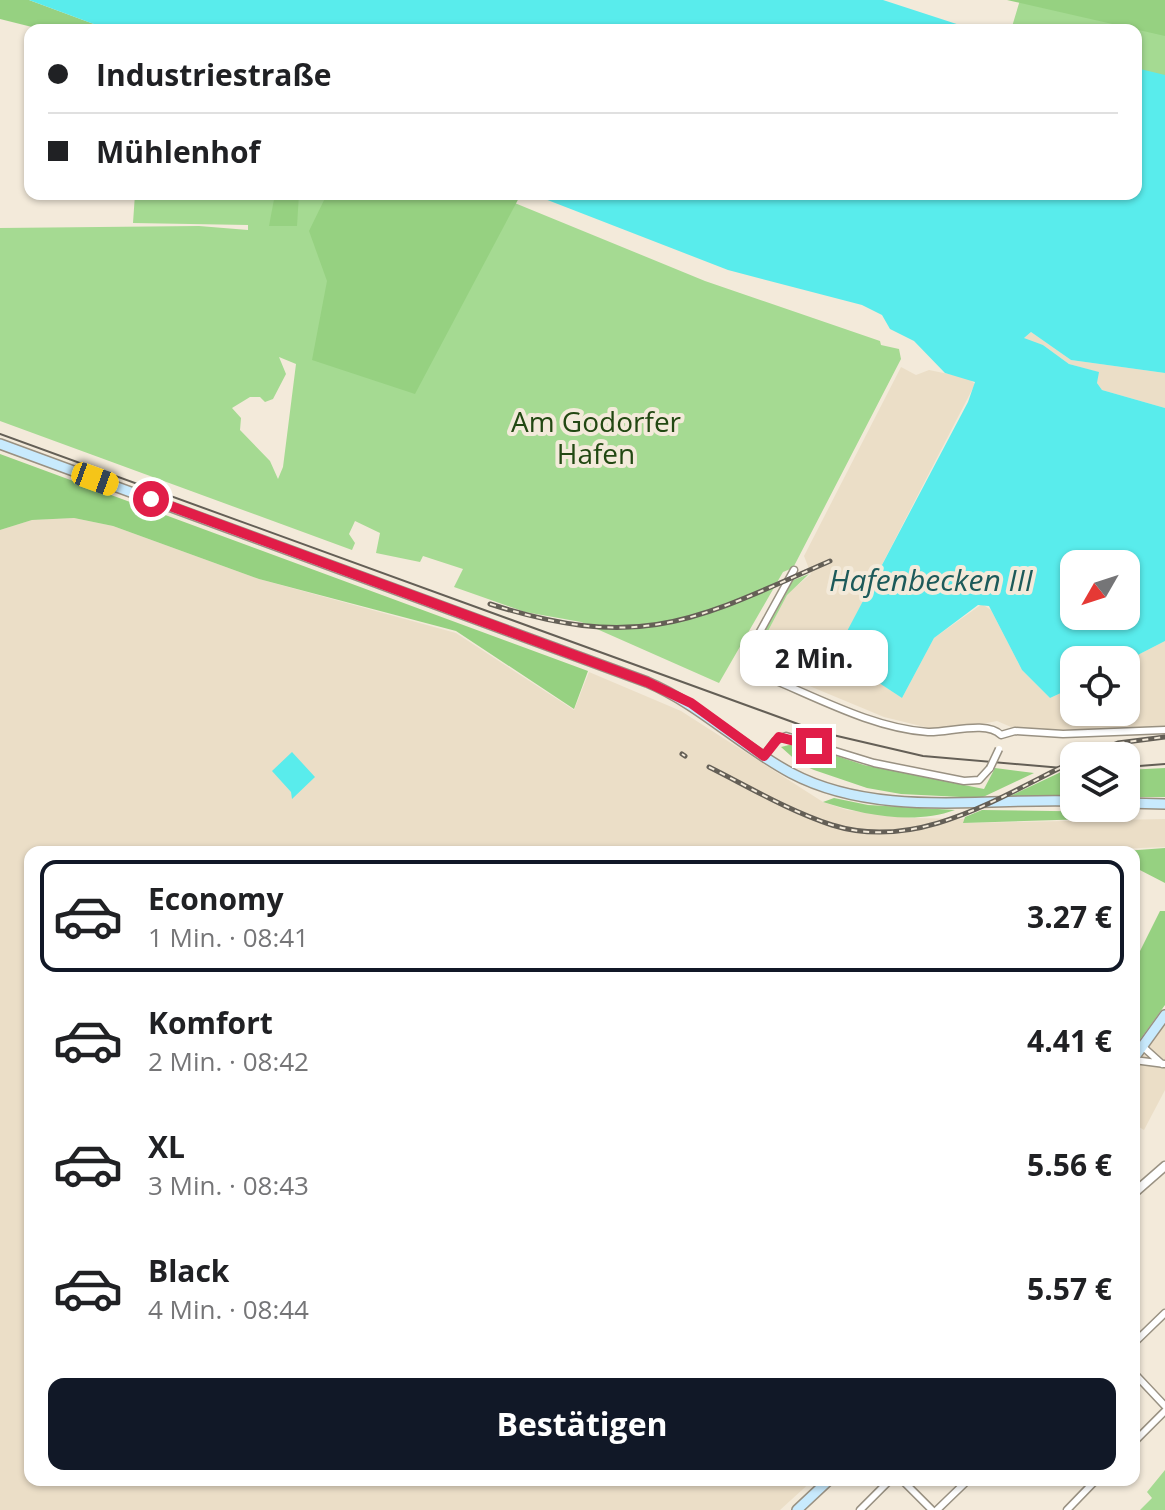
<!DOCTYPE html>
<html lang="de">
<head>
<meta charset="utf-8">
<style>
	:root { --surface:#fff; --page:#f6f6f6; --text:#202124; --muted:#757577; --line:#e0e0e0; --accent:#111827 }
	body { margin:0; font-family:"Open Sans",sans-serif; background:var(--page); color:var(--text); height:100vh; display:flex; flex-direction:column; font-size:30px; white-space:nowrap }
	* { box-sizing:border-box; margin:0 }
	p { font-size:26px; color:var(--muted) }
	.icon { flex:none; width:44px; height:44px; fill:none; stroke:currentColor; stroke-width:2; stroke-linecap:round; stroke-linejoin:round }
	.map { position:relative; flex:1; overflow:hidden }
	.sheet { position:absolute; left:24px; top:846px; width:1116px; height:640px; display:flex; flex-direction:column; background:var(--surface); border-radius:16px; box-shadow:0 2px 6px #0004 }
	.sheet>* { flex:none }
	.top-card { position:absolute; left:24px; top:24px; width:1118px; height:176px; border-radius:16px; box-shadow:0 2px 6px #0004; display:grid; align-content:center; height:176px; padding:0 24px; background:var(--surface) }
	.needle { width:52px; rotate:231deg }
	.buttons { position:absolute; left:1060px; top:550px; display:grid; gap:16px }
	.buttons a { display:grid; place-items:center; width:80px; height:80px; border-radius:16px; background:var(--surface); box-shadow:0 2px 6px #0004; font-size:40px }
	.end { position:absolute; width:36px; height:36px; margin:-18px; border:10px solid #e11d48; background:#fff; box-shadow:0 0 0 4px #fff }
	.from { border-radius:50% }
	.bubble { position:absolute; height:56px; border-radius:16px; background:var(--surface); box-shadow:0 2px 6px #0004; font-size:26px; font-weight:700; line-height:56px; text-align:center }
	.car { position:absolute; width:24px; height:48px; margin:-24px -12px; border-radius:10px; box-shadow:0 0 6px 2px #0007; background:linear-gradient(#f5c518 24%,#345 0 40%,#f5c518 0 76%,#345 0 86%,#f5c518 0) }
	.top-card b { display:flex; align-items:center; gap:28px; height:76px; font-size:30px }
	.top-card b+b { border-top:2px solid var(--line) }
	.top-card i { width:20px; height:20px; background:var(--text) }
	ul { padding:14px 0 0; list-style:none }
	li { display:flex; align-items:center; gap:24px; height:112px; margin:0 16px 12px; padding:0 8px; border:4px solid transparent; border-radius:16px }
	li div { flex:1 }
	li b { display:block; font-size:30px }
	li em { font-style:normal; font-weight:700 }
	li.active { border-color:var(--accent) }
	li>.icon { width:72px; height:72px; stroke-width:1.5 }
	.primary-button { display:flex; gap:16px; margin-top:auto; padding:16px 24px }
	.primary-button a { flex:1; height:92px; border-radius:16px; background:var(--accent); color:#fff; font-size:32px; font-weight:700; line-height:92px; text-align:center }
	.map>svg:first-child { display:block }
</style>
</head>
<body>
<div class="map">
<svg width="1165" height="1510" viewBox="0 0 1165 1510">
	<rect width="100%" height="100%" fill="#f3eada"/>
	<!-- built -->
	<path fill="#ebdec7" d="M1031,332l40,28 94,13v35l-63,-18 -5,-7 1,-11 -29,-8 -26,-19 -16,-4 -3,-3z
		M901,367l15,8 13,-5 39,8 7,6 -139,270 66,44 32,-60 48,-34 9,6 31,60 28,28 24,-11v25h52v-51l39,-20v86l-112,3 -42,-3 -14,-6 -46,9 -22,-2 -45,-11 -132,-55 35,-68 24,-20 -7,-18z
		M74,518l39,8 146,53 197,54 118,77 15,-38 92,39 142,91 24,8 65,8 53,1 -1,4 201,-4v28l-121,5h-1014v628h783l-33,30h-780v-980l32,-10z
		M1165,1024v66l-21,40 -10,-6v-55z"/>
	<!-- green -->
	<path fill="#a5da92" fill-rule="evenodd" d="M1020,0h145v127l-29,-11v-86h-125z
		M135,194h358l212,87 175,60 1,4 18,4 2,10 -108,209 -10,4 -64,111 -138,-61 -56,-10 -71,-25 9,-18 -40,-13 -3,6 -44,-9 4,-20 -25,-12 -6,13 6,9 -3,7 -352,-129v-193l199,-2 49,4v-5l-115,-2zM279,357l17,7 -13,103 -5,12 -8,-18 -30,-31 1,-12 -9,-10 18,-11h10l5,5 8,-3 13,-25z
		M809,574l-22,21 -35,66 11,6 -8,1 -5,-10 41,-77z
		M1165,1470v40h-25l12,-12 -5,-6z"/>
	<!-- forest -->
	<path fill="#96d181" d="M0,0h29l81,30h-66l-44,-11z
		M1007,0h158v36z
		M275,194h24l-2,32h-28z
		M327,194h194l-106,200 -103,-34 15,-79 -18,-50z
		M0,454l588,217 -14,38 -118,-78 -197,-52 -146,-53 -39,-8 -42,2 -32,10z
		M797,743l67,22 120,24 11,-21 39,5 -53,25 -80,-4 -34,-6 -53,-18 -14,-6 -19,-17z
		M1165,768v29h-39v-27z
		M1061,772h13v25h-66z
		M834,798l34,7 87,5c-41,15 -91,5 -132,-8z
		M982,810l139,2 1,6 -159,5 2,-6z
		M1165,848v35l-31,-16v-15h-23z
		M1160,911h5v94l-31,43v-85z"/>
	<!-- water -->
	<path fill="#59ecec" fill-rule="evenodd" d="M29,0h854l92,30h-865z
		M1136,68l29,7v298l-94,-13 -40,-28 -7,6 19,7 26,19 30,8 -2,11 5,7 63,18v233l-39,20 -52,-1v27l-24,11 -28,-28 -33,-64 -11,-1 -44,33 -32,60 -67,-44 133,-252 7,-20 -30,-9 -31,-32 -24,-12 -8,-14 -20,-10 -134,-35 -196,-76h604zM1126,564v52h-52v-52z
		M292,752l23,25 -23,22 -1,-7 -19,-21z"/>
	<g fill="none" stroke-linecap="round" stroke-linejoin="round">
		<!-- minor casing -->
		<g stroke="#999182" stroke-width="9">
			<path id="minor" d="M794,570l-48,87 2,10 9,6c54,21 113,55 171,59 20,1 59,-12 73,3l14,-4 48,3 102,-4
				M764,756l11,-15 11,-5 88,27 90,18 15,-1 11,-12
				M1142,1046l20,18
				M1134,1060l31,4
				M1134,1343l31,-30
				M1134,1373l31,33
				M1134,1442l31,-31
				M902,1480l30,30
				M860,1510l30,-30
				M937,1510l31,-30
				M1067,1510l29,-30"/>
		</g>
		<!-- tertiary casing -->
		<g stroke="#999182" stroke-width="11">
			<path id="tertiary" d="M1134,1193l31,-27"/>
		</g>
		<!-- secondary casing -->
		<g stroke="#999182" stroke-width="12">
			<path id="secondary" d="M0,444l647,238c54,23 93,64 144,91 85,45 191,25 283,28
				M1126,803l39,1
				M1134,1058l31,-43
				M797,1510l32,-30"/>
		</g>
		<!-- minor -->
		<use href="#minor" stroke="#fff" stroke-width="6"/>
		<!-- tertiary -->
		<use href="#tertiary" stroke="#fff" stroke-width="8"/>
		<!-- secondary -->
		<use href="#secondary" stroke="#c8eafd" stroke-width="9"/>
		<!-- tram -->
		<path stroke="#645f56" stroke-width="2" d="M0,434l820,298 103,24 151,13
			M1126,767l39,-3"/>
		<!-- rail casing -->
		<g stroke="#645f56" stroke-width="5">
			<path id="rail" d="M490,604c150,48 204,17 340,-43
				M682,754l3,2
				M1085,756l33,-13 47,-6
				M709,767c40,20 80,44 123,58 86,27 167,-28 242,-64"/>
		</g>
		<!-- rail -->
		<use href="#rail" stroke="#f3eada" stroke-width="2" stroke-dasharray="6" stroke-linecap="butt"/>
		<!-- minor-bridge casing -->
		<g stroke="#999182" stroke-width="9" stroke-linecap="butt">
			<path id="minor-bridge" d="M990,768l9,-19"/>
		</g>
		<!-- minor-bridge -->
		<use href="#minor-bridge" stroke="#fff" stroke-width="6"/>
	</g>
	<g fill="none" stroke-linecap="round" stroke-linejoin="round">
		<!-- route -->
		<path stroke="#e11d48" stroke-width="10" d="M151,499l496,183 44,21 73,53 15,-19 35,9"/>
	</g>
	<g text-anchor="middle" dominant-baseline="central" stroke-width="8" stroke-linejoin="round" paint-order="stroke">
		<!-- park labels -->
		<g font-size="28" fill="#224812" stroke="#f3eada">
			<text x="596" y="421">Am Godorfer<tspan x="596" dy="32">Hafen</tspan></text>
		</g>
		<!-- water labels -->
		<g font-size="30" font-style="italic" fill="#1c5a5a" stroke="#f3eada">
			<text x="931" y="579">Hafenbecken III</text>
		</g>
	</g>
</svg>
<div class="buttons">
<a><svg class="needle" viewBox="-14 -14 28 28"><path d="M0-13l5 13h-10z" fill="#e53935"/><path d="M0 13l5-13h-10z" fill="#757577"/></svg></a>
<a><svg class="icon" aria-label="locate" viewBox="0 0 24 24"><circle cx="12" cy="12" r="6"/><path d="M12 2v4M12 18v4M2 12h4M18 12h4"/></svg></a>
<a><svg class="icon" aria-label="layers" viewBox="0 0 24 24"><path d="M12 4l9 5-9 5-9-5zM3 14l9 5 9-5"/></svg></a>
</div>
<i class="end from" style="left:151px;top:499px"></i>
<i class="end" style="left:814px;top:746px"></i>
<div class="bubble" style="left:740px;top:630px;width:148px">2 Min.</div>
<i class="car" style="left:95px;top:479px;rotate:110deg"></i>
<div class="top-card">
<b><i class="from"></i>Industriestraße</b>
<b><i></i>Mühlenhof</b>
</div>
<section class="sheet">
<ul>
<li class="active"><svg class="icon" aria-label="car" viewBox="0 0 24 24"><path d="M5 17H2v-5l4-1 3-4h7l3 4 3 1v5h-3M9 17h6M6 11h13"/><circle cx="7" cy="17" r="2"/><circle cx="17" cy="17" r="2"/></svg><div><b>Economy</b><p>1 Min. · 08:41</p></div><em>3.27 €</em></li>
<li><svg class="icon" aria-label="car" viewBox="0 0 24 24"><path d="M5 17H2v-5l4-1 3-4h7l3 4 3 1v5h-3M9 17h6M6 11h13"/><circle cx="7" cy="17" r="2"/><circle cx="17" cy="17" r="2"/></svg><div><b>Komfort</b><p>2 Min. · 08:42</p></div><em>4.41 €</em></li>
<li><svg class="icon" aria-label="car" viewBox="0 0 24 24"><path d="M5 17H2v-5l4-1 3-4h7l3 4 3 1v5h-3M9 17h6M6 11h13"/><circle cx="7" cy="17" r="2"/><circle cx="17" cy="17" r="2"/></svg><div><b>XL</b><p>3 Min. · 08:43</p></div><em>5.56 €</em></li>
<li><svg class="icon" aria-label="car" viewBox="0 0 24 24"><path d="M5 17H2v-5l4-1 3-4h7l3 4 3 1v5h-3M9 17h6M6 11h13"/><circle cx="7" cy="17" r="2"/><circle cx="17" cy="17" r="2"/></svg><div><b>Black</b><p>4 Min. · 08:44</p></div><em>5.57 €</em></li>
</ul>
<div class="primary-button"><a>Bestätigen</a></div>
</section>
</div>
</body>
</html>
